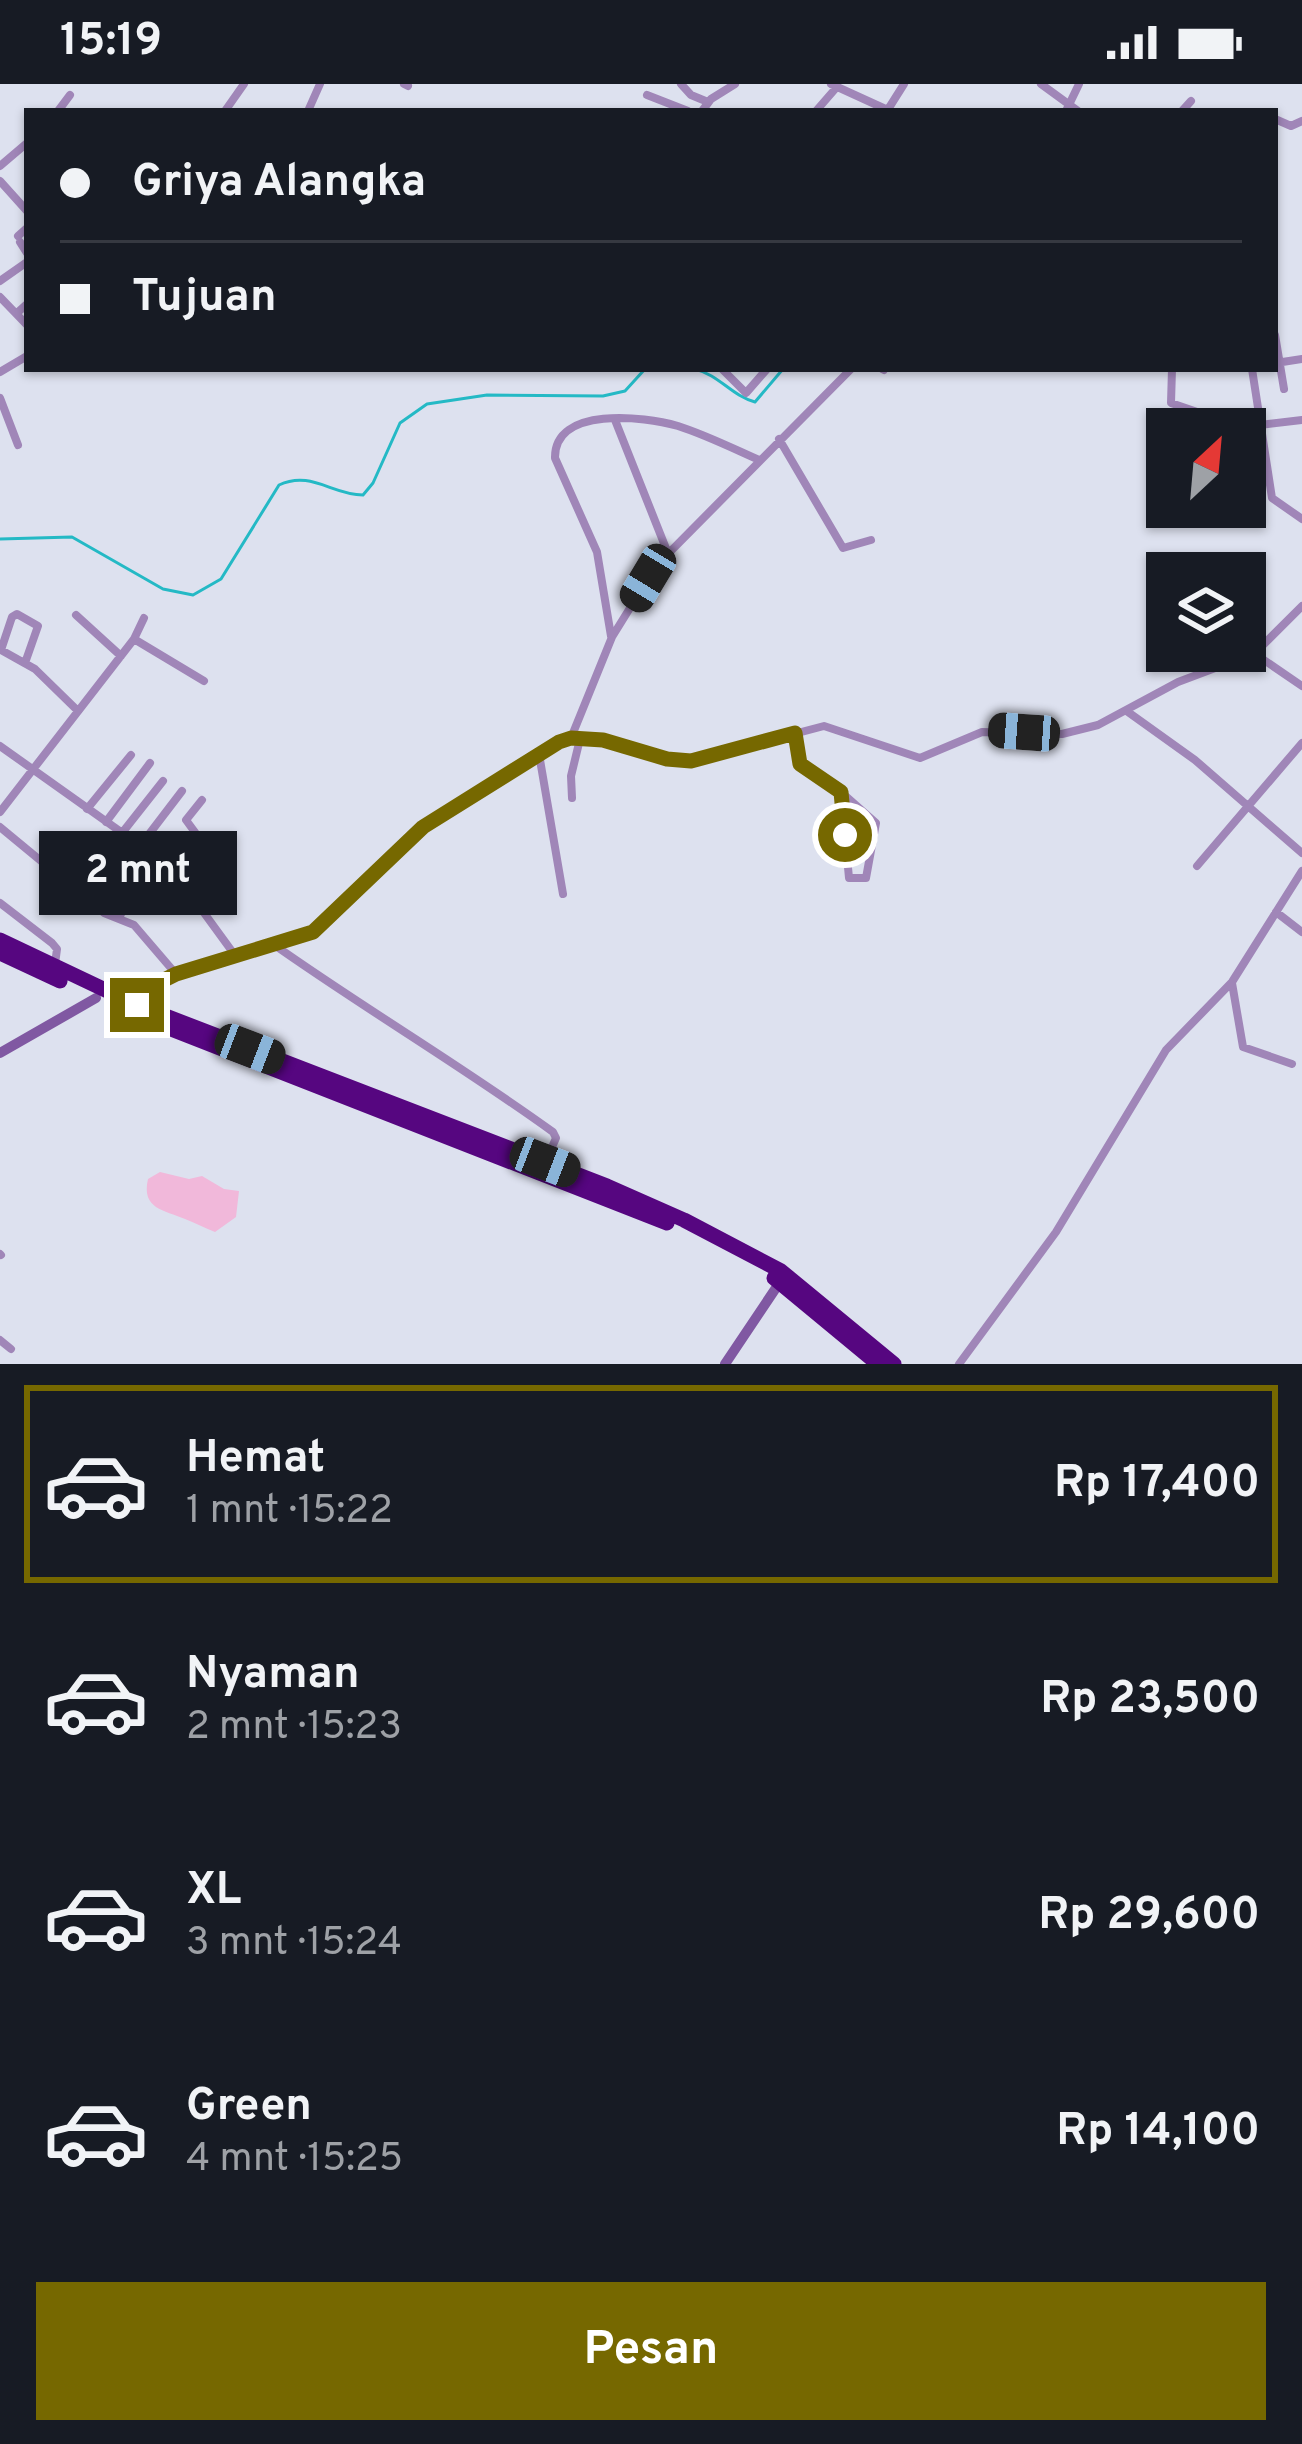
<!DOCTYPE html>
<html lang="id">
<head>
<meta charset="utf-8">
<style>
	:root { --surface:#171b24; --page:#242831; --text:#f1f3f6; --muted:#9ea1a6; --line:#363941; --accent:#766800 }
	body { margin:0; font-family:Overpass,sans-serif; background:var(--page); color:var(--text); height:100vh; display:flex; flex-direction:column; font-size:45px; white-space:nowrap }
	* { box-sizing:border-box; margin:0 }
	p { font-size:39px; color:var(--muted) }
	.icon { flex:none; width:66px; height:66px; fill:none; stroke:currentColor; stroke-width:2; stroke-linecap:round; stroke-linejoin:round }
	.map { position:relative; height:1280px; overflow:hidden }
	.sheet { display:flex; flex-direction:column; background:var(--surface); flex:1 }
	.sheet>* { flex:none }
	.banner { position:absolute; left:24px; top:24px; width:1254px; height:264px; border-radius:0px; box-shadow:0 3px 9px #0004; display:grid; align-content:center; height:264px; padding:0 36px; background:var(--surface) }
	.needle { width:78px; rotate:26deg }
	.controls { position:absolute; left:1146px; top:324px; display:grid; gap:24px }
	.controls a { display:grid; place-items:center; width:120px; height:120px; border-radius:0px; background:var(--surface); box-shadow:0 3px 9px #0004; font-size:60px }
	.end { position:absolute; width:54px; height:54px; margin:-27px; border:15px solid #766800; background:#fff; box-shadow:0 0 0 6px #fff }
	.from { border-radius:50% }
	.bubble { position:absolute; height:84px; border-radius:0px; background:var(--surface); box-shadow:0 3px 9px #0004; font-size:39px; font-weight:700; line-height:84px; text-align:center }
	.car { position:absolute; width:36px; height:72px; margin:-36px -18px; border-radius:15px; box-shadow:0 0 9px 3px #0007; background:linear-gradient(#222 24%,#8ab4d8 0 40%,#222 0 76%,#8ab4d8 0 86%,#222 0) }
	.banner b { display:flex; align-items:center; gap:42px; height:114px; font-size:45px }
	.banner b+b { border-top:3px solid var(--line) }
	.banner i { width:30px; height:30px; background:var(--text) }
	ul { padding:21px 0 0; list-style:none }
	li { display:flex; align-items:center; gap:36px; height:198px; margin:0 24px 18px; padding:0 12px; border:6px solid transparent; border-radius:0px }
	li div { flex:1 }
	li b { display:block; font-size:45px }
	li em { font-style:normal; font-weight:700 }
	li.current { border-color:var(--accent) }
	li>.icon { width:108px; height:108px; stroke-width:1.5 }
	.cta { display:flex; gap:24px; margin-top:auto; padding:24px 36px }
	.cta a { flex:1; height:138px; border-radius:0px; background:var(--accent); color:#fff; font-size:48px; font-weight:700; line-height:138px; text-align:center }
	.status { display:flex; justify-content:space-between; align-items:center; height:84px; padding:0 60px; background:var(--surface); direction:ltr }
	.status svg { height:33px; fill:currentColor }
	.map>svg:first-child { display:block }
</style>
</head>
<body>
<div class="status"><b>15:19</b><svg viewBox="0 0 49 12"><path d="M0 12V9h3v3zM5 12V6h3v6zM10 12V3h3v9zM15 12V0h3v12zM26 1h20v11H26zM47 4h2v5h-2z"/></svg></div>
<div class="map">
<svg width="1302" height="1280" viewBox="0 0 1302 1280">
	<rect width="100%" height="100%" fill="#dde1ef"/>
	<!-- green -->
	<path fill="#f1b8da" d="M160,1088l29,7 13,-3 22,13 15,2 -3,26 -21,15c-11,-4 -19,-9 -30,-13 -21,-9 -44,-10 -37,-40z"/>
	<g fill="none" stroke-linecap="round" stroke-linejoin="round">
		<!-- stream -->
		<path stroke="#24b9c5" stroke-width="3" d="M695,285c24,6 37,27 60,33l28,-33
			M0,455l72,-2 91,52 30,6 28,-16 58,-94c32,-15 53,10 84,10l10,-12 27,-60 27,-19 60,-9 116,1 22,-5 20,-22"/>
		<!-- street -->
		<path stroke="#a086b8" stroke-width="8" d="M404,0l4,2
			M681,0l10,11 17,7
			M831,0l59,27
			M1041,0l37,27
			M647,11l41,16
			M58,27l12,-16
			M225,27l19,-27
			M308,27l12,-27
			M702,27l9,-12 24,-15
			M816,27l20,-23
			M887,27l17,-27
			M1066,27l13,-27
			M1182,27l9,-10
			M1275,35l16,7 11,-5
			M0,82l27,-23
			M0,97l27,30
			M18,152l9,-8
			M20,158l7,11
			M0,197l27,-19
			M0,213l27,28
			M17,229l10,-9
			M1275,251l9,54
			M1276,279l26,-4
			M722,285l24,24 21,-24
			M882,285l2,1
			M1172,285l-1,34 32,11 4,15
			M1252,285l20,129 30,21
			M0,288l27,-16
			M0,314l18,47
			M615,336l52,131
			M1260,341l42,-5
			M1235,345l25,-8
			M779,355l64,109 28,-8
			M76,531l45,41
			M611,552l-14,-84 -42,-94c-1,-52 89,-42 123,-32 28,9 54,22 81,34
			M134,555l70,42
			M1245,563l57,39
			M25,579l13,-37 -21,-12 -5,3 -11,33 34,19 43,42
			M1128,628l67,48 107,93
			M795,649l5,31 41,28 35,31 -10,55h-17l-8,-86
			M571,654l41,-101 44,-71 195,-197
			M0,662l197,140 2,20 35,48
			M539,670l24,140
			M572,714l-1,-22 9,-37
			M87,725l44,-54
			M0,728l134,-173 10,-21
			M106,738l44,-59
			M0,743l104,86 30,12 42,49
			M122,749l41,-52
			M140,762l42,-55
			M1197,782l105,-123
			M171,784l26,-33 -11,-15 16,-20
			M0,819l52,40 5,6 -2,15
			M1276,828l26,20
			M119,834l32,-64
			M273,860c92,65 189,122 280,188l3,6 -10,23
			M1232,899l11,64 49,17
			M138,920l16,-17 22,-13 137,-42 110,-105 116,-74 32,-15 32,3 64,18 24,2 133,-35 96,32 62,-26 80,2 36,-9 80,-43 77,-29 47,-47
			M0,1170l1,1
			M0,1256l11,9
			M959,1280l97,-132 110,-182 66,-68 70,-111"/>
		<!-- secondary -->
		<path stroke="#8058a2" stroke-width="10" d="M0,969l96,-55
			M725,1280l55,-82"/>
		<!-- highway -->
		<path stroke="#560680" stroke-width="15" d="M0,856l137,65 470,181 77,34 97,51 113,93
			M0,869l60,28
			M120,925l547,214
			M774,1194l104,86"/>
	</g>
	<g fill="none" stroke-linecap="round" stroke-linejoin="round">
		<!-- route -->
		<path stroke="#766800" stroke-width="15" d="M137,921l23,-23 16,-8 137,-42 110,-105 136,-85 12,-4 32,2 64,19 24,2 104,-28 5,31 41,28 4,43"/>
	</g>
</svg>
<div class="controls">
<a><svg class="needle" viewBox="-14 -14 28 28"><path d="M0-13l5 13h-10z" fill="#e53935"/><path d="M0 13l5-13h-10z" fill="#9ea1a6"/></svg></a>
<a><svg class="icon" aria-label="layers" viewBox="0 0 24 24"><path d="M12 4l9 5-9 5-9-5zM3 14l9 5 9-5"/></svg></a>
</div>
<i class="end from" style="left:845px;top:751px"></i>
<i class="end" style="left:137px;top:921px"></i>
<div class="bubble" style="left:39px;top:747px;width:198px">2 mnt</div>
<i class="car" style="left:648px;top:494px;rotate:211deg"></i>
<i class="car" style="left:1024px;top:648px;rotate:274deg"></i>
<i class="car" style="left:250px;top:965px;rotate:111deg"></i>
<i class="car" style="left:545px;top:1078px;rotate:111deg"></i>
<div class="banner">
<b><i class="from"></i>Griya Alangka</b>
<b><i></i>Tujuan</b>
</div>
</div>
<section class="sheet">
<ul>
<li class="current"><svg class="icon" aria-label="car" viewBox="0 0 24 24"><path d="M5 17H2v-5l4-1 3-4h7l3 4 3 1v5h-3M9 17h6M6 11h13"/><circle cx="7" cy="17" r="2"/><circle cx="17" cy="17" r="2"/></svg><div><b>Hemat</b><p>1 mnt · 15:22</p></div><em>Rp 17,400</em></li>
<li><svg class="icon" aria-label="car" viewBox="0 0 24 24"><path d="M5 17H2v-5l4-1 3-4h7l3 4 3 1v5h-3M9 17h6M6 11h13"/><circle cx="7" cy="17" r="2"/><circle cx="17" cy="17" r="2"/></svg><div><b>Nyaman</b><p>2 mnt · 15:23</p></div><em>Rp 23,500</em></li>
<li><svg class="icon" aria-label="car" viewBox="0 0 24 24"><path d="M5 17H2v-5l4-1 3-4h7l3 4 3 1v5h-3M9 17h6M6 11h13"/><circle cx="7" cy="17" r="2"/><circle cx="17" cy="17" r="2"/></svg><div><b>XL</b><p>3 mnt · 15:24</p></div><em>Rp 29,600</em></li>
<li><svg class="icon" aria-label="car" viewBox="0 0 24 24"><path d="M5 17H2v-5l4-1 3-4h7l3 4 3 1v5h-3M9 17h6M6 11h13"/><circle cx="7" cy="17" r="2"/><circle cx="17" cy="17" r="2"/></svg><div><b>Green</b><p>4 mnt · 15:25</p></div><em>Rp 14,100</em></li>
</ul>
<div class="cta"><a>Pesan</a></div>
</section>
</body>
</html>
